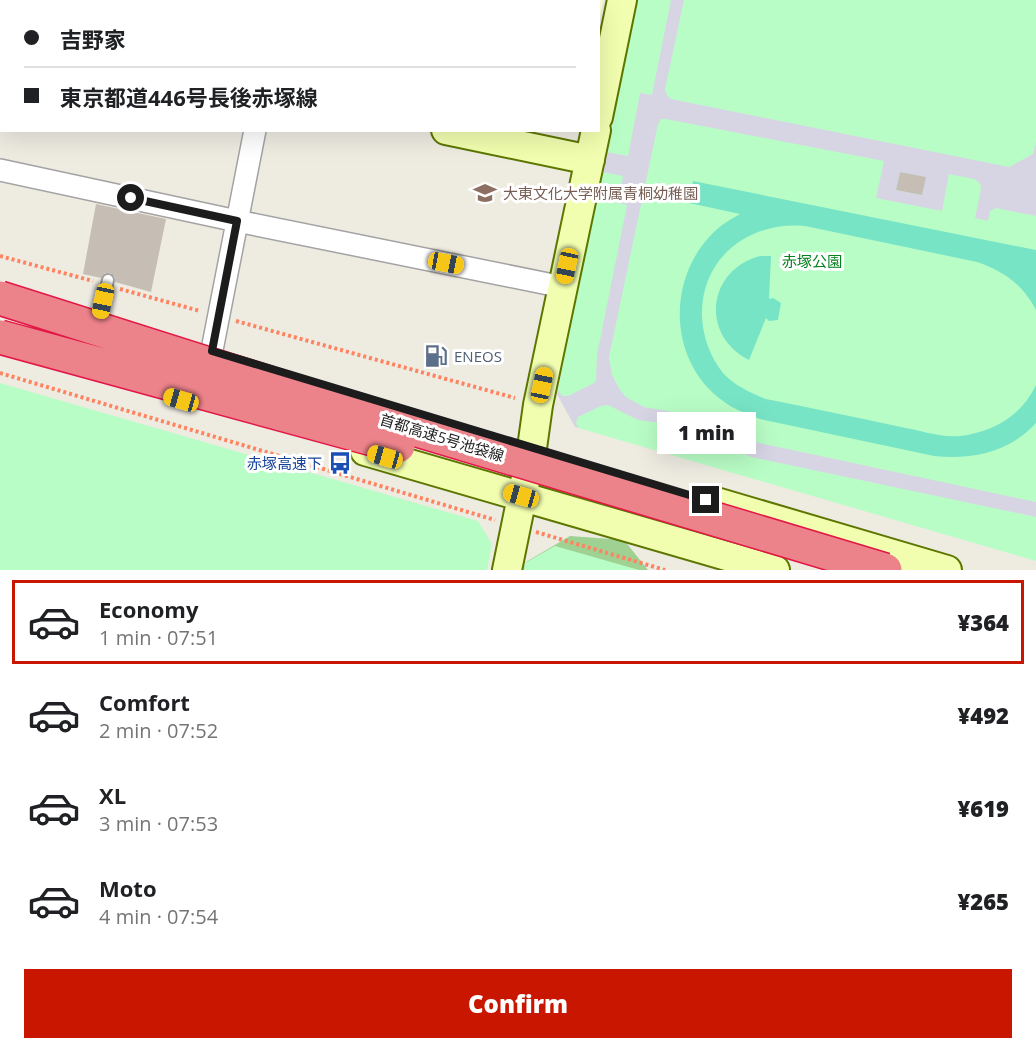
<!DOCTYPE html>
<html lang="en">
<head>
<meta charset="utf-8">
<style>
	:root { --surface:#fff; --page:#f2f2f2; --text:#202124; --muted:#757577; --line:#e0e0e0; --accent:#c81600 }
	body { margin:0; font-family:"Open Sans","Noto Sans JP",sans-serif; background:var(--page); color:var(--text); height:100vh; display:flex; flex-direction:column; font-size:22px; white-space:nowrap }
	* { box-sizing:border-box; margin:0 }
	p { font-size:20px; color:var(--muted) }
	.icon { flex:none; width:33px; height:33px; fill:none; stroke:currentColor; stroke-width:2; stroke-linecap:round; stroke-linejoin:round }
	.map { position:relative; height:570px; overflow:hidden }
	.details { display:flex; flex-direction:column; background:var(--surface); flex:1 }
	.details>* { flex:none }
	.guide { position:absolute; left:0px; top:0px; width:600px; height:132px; box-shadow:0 6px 24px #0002; display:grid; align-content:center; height:132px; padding:0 24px; background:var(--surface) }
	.end { position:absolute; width:27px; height:27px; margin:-14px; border:8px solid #1c1c1c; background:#fff; box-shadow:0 0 0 3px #fff }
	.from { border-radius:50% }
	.bubble { position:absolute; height:42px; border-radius:0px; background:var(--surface); box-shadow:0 6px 24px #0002; font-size:20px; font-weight:800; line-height:42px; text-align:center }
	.car { position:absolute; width:18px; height:36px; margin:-18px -9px; border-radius:8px; box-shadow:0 0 4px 2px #0007; background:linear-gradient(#f5c518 24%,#345 0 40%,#f5c518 0 76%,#345 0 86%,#f5c518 0) }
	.guide b { display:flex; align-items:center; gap:21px; height:57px; font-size:22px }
	.guide b+b { border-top:2px solid var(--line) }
	.guide i { width:15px; height:15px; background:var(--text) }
	ul { padding:10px 0 0; list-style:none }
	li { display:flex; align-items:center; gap:18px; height:84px; margin:0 12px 9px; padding:0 12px; border:3px solid transparent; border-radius:0px }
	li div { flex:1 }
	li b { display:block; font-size:22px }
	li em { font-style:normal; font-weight:800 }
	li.on { border-color:var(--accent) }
	li>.icon { width:54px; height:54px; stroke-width:1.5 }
	.cta { display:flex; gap:12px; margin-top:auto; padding:12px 24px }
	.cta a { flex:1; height:69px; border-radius:0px; background:var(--accent); color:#fff; font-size:24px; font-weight:800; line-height:69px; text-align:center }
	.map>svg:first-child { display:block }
</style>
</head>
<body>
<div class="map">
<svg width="1036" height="570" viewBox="0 0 1036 570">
	<rect width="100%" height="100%" fill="#eeebe1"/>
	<!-- education -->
	<path fill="#fbffd9" d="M0,0h603l-4,24 -1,-22h-596l-1,20z"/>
	<!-- forest -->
	<path fill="#9ed192" d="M570,536l54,4 24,30h-125l3,-8z"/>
	<!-- park -->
	<path fill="#b9fdc6" d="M637,0h399v561l-461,-134 -18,-33z
		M0,383l478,138 14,23 -5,26h-487z
		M555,546l84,24h-115l1,-7z"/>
	<!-- pitch -->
	<path fill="#78e4c6" d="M0,0h288l-286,2 -1,1z
		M693,181l343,69v60c-14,-26 -31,-38 -59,-48l-172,-36c-56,-5 -105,32 -103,91 1,20 8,40 21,56 12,13 28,20 43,26 45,9 90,18 135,28 18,3 40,11 59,9 34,-4 61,-20 76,-51v38c-26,29 -64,37 -102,33l-174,-37c-13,-5 -25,-9 -37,-18 -55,-39 -57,-123 -9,-169 7,-7 17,-13 26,-18l-51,-11z
		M760,256h11l-2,43 4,-1 8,5 -3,17 -9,1 -3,-3 -17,42c-49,-24 -42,-90 11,-104z"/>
	<!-- plaza -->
	<path fill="#d7d5e4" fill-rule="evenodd" d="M671,0h13l-19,89 2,6 4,4 338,68 24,-13 3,-12v74l-40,-8 -6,3 -2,10 -13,-3 6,-29 -1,-6 -6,-4 -25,-5 -7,37 -66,-13 8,-37 -218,-42h-5l-3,5 -49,233 3,18 8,15 6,7 18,10 59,10 30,17 22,8 281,60v15l-285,-60 -25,-11 -28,-16 -15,-4 -45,-6 -30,-15 -7,1 -23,11 -2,7 3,4 -4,-1 -18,-33 1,-4 4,6h6l26,-13 2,-3 1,-25 30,-150 -9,-2 5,-27 -21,-4 4,-20 22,4 12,-63 12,2zM900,172l25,5 -3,18 -26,-5z"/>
	<!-- building -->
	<path fill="#c6beb4" d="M900,172l26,5 -4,18 -26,-5z
		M96,204l70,15 -15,73 -36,-10v-5l-5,-4h-5l-4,5 -18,-4z"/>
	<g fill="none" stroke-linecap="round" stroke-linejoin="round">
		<!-- lane casing -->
		<g stroke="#a3a3a3" stroke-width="14">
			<path id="lane" d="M100,316l8,-36"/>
		</g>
		<!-- street casing -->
		<g stroke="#a3a3a3" stroke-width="24">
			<path id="street" d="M0,170l237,51 326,66
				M212,350l43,-220"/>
		</g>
		<!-- secondary casing -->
		<g stroke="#5c7600" stroke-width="32">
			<path id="secondary" d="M0,38h2
				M598,117l24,-117
				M446,130l144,30
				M365,451l410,119
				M706,499l241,71
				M507,570l25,-122 6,-43 58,-275"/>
		</g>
		<!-- path -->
		<path stroke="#ff8361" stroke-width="4" stroke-dasharray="3 3" stroke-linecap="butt" d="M0,256l93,25
			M120,289l80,22
			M236,321l279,77
			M0,373l495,147
			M536,532l129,38"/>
		<!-- lane -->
		<use href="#lane" stroke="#fff" stroke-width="10"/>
		<!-- street -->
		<use href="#street" stroke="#fff" stroke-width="21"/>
		<!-- secondary -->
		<use href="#secondary" stroke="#f1feaf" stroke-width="28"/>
		<!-- highway-bridge casing -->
		<g stroke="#e31746" stroke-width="36" stroke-linecap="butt">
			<path id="highway-bridge" d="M0,298l401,127 484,145
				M0,337l398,109"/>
		</g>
		<!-- highway-bridge -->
		<use href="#highway-bridge" stroke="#ec828a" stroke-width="33"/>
	</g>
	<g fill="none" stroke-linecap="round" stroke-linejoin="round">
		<!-- route -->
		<path stroke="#1c1c1c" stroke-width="8" d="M131,198l106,23 -25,130 494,149"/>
	</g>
	<!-- icons -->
	<defs>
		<g id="school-bare" transform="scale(1.8)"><path d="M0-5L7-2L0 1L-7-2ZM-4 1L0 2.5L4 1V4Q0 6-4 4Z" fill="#8d6e63" stroke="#fff" stroke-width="2.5" paint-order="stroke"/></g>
		<g id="fuel-bare" transform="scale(1.8)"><path d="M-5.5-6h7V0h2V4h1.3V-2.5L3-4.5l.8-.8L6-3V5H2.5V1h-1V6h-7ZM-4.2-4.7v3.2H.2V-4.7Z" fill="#5c6f8a" stroke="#fff" stroke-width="2.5" paint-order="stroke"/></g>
		<g id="bus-bare" transform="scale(1.8)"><path d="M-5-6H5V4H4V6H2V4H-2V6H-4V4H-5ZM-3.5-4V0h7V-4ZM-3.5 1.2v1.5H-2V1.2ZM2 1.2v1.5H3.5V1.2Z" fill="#1a4fb4" stroke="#fff" stroke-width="2.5" paint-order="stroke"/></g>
	</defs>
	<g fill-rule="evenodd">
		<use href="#school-bare" x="485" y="193"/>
		<use href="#fuel-bare" x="436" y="356"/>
		<use href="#bus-bare" x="340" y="463"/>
	</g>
	<g text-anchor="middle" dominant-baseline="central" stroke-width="6" stroke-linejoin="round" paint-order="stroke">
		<!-- education labels -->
		<g font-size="15" fill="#785e54" stroke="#fff" text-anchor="start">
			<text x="503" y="193">大東文化大学附属青桐幼稚園</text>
		</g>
		<!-- park labels -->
		<g font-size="15" fill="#04811c" stroke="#fff">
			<text x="812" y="261">赤塚公園</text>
		</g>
		<!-- service labels -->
		<g font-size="15" fill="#4e5e75" stroke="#fff" text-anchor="start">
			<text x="454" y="356">ENEOS</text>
		</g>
		<!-- street labels -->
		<g font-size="15" fill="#1c1c1c" stroke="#fff">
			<text transform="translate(442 437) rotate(17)">首都高速5号池袋線</text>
		</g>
		<!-- transit labels -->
		<g font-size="15" fill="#164399" stroke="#fff" text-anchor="end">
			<text x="322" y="463">赤塚高速下</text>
		</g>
	</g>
</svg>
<i class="end from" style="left:131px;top:198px"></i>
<i class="end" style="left:706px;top:500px"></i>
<div class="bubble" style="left:657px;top:412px;width:99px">1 min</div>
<i class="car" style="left:446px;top:263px;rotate:101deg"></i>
<i class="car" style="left:567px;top:266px;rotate:192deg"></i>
<i class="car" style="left:103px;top:301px;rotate:192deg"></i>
<i class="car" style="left:542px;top:385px;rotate:12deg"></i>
<i class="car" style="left:181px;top:400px;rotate:286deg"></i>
<i class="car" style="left:385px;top:457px;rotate:286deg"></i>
<i class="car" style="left:521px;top:496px;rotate:286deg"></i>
<div class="guide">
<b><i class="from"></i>吉野家</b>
<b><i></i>東京都道446号長後赤塚線</b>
</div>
</div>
<section class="details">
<ul>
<li class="on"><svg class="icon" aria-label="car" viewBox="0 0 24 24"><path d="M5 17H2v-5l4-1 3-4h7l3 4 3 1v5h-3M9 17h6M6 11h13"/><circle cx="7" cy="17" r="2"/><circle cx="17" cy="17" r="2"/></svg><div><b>Economy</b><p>1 min · 07:51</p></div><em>¥364</em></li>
<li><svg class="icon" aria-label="car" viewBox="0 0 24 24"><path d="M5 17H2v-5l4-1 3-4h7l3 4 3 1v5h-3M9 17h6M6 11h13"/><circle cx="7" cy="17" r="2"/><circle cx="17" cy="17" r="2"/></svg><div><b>Comfort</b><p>2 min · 07:52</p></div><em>¥492</em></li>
<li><svg class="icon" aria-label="car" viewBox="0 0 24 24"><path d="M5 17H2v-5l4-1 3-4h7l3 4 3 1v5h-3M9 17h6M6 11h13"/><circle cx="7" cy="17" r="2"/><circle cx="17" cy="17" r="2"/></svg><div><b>XL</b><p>3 min · 07:53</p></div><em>¥619</em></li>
<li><svg class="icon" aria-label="car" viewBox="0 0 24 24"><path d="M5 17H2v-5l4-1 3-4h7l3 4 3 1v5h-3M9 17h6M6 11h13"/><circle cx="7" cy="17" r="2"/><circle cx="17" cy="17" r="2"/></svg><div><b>Moto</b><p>4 min · 07:54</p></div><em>¥265</em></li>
</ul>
<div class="cta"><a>Confirm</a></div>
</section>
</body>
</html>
